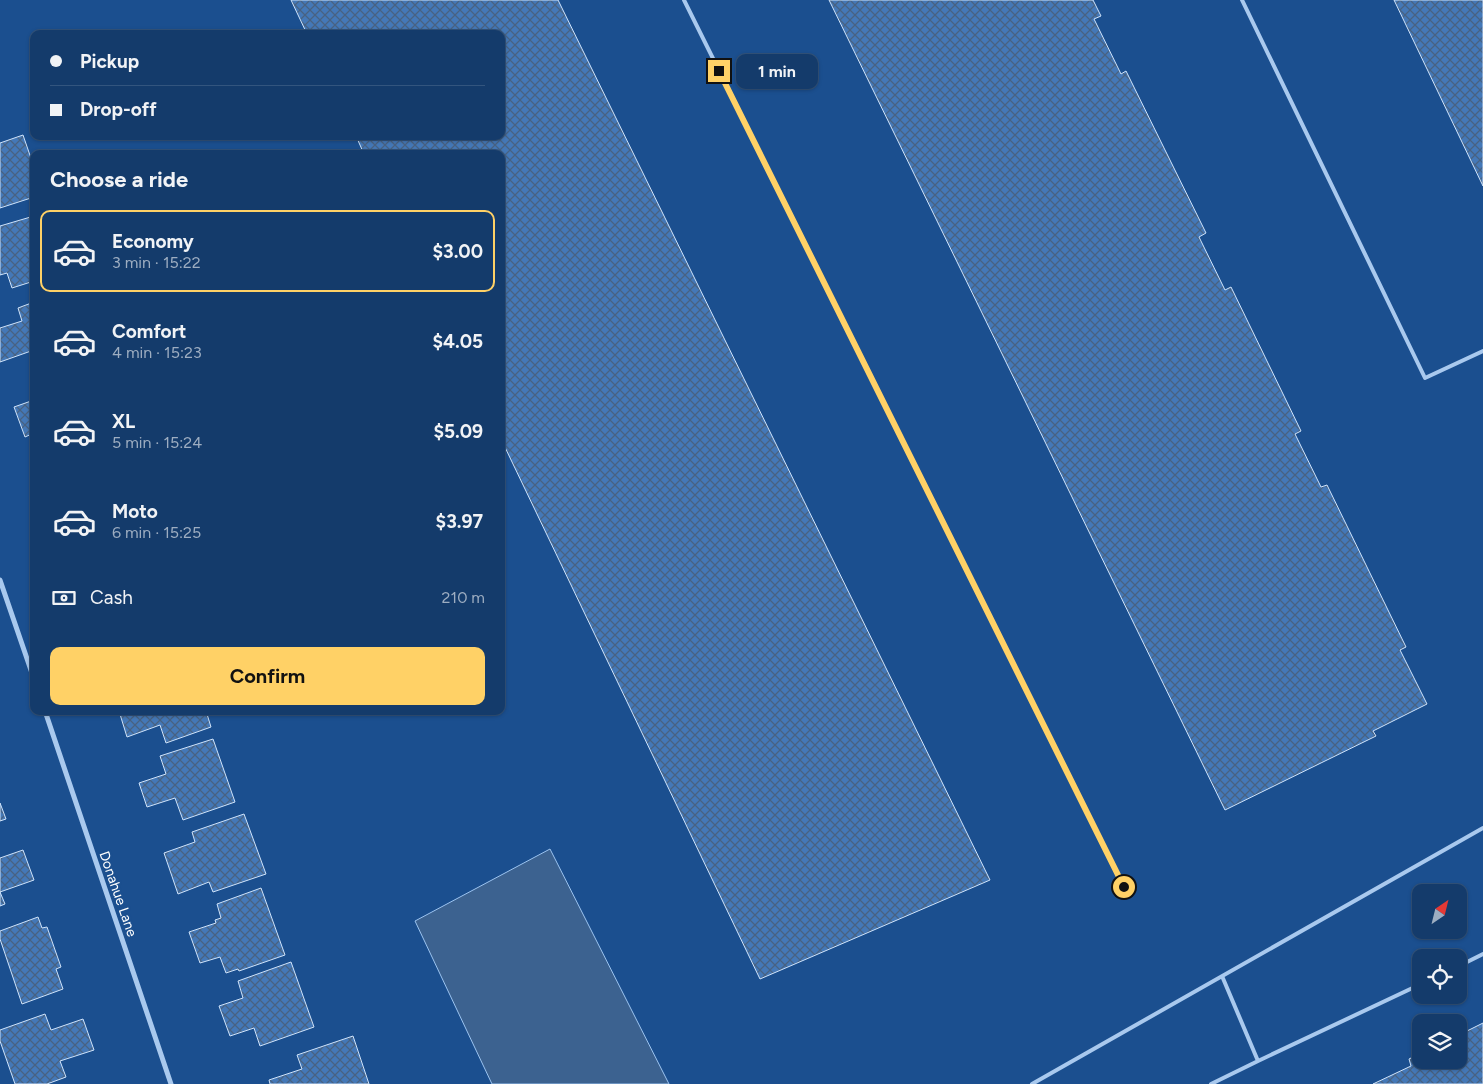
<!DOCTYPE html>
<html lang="en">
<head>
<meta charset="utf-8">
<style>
	:root { --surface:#143b6b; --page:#214673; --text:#f1f3f6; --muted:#9dadc1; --line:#33557e; --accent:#ffd166 }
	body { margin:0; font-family:Figtree,sans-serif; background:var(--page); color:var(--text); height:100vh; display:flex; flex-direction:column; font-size:19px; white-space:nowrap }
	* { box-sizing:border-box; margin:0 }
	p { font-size:16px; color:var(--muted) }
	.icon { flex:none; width:28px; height:28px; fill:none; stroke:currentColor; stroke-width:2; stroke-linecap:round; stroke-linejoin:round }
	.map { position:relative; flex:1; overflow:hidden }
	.side { position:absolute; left:30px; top:150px; width:475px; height:565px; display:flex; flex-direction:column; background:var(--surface); border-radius:10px; box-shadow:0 1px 4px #0004,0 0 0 1px var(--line) }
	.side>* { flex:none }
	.top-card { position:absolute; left:30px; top:30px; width:475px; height:110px; border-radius:10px; box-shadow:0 1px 4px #0004,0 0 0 1px var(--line); display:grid; align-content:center; height:110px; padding:0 20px; background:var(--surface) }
	.needle { width:32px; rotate:35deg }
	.controls { position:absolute; left:1412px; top:884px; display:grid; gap:10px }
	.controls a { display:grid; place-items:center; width:55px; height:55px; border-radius:10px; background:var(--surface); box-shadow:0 1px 4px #0004,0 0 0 1px var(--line); font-size:25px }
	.end { position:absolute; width:22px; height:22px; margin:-11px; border:6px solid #ffd166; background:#111; box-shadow:0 0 0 2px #111 }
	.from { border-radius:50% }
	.bubble { position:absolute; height:35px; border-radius:10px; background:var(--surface); box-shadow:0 1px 4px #0004,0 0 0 1px var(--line); font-size:16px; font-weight:700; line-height:35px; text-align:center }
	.top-card b { display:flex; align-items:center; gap:18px; height:48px; font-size:19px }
	.top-card b+b { border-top:1px solid var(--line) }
	.top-card i { width:12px; height:12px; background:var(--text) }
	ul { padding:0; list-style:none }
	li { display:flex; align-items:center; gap:15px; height:82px; margin:0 10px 8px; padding:0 10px; border:2px solid transparent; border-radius:10px }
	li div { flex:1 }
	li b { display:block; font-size:19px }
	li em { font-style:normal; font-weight:700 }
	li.active { border-color:var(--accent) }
	li>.icon { width:45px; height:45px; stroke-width:1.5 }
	h2 { padding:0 20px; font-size:22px; line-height:60px }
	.pay { display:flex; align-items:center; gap:12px; height:55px; padding:0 20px; font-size:19px }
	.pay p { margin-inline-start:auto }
	.primary-button { display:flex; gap:10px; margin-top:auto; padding:10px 20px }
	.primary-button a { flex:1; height:58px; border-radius:10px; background:var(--accent); color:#111; font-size:20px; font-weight:700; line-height:58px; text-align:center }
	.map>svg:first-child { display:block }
</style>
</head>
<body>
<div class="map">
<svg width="1483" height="1084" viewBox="0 0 1483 1084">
	<defs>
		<pattern id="building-cross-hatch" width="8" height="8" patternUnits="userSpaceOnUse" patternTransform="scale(1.25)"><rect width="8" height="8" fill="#4478b7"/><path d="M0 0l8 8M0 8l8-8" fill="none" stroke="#486282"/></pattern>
	</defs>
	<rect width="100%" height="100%" fill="#1b4f8f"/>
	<!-- water -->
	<path fill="#3c6290" stroke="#9cc4f0" d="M550,849l119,235h-177l-77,-163z"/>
	<!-- building -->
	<path fill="url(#building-cross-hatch)" stroke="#cfe3fa" d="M291,0h267l432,880 -230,99 -259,-540v-285h-137l-8,-18h145v-102h-194z
		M829,0h264l8,16 -7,3 27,55 5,-3 80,162 -7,4 26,53 6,-3 70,144 -6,3 26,53 6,-2 79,162 -6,3 27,54 -54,27 3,5 -151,74z
		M1394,0h89v186z
		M23,135l11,32v30l-34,11v-65z
		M34,216v65l-22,7 -5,-15 -7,2v-49z
		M34,302v56l-3,-7 -31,11v-34l22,-7 -4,-13z
		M34,400v33l-9,4 -11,-30z
		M119,711h87l5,16 -45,16 -6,-18 -33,12z
		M213,739l22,63 -52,18 -8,-22 -28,9 -8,-24 27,-9 -6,-18z
		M0,803l6,16 -6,2z
		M244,814l22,60 -53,18 -4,-10 -31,12 -14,-41 31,-11 -3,-10z
		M23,850l11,30 -34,12 5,12 -5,2v-48z
		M261,888l24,67 -46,16 -1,-2 -12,4 -6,-16 -20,6 -11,-31 27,-9 -1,-3 6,-2 -4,-14z
		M38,917l4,11 5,-1 14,40 -5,2 7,20 -41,15 -22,-65v-8z
		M291,962l23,65 -54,19 -6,-18 -24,8 -11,-30 24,-8 -5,-17z
		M45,1014l6,16 32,-11 11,31 -34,11 6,16 -19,7h-32l-15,-43v-11z
		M1483,1023v61h-110l38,-18 -2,-7 12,-6v7h38v-25z
		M353,1036l16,48h-99l-1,-4 33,-11 -5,-14z"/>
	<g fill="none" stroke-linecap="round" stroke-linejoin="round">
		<!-- service -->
		<path stroke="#a9c9ee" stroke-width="4" d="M684,0l440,887
			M1242,0l183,378 58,-27
			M1459,966l24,-12
			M1222,976l36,85 163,-77
			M1032,1084l451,-256
			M1211,1084l47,-23"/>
		<!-- minor -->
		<path stroke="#a9c9ee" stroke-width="5" d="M0,580l34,99
			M45,711l126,373"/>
	</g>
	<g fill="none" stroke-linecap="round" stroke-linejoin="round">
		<!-- route -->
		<path stroke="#ffd166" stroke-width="6" d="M719,71l405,816"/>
	</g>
	<g text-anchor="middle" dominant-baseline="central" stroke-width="4.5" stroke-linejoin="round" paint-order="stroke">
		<!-- street labels -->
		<g font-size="14" fill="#fff" stroke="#1b4f8f">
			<text transform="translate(118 894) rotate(71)">Donahue Lane</text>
		</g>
	</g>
</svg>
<div class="controls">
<a><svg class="needle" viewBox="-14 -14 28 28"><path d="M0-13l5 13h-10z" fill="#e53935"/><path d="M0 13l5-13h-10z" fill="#9dadc1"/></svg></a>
<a><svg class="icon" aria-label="locate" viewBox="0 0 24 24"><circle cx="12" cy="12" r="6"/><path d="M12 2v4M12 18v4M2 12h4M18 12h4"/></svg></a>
<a><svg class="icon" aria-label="layers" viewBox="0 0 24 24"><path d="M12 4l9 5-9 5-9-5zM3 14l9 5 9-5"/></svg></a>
</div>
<i class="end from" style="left:1124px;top:887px"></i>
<i class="end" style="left:719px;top:71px"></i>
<div class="bubble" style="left:736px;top:54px;width:82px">1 min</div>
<div class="top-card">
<b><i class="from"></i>Pickup</b>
<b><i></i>Drop-off</b>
</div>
<section class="side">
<h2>Choose a ride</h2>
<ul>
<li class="active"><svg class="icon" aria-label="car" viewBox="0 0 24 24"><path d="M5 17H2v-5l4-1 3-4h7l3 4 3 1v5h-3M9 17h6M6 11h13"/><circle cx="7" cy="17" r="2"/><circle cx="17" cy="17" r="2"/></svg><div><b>Economy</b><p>3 min · 15:22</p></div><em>$3.00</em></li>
<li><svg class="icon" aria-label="car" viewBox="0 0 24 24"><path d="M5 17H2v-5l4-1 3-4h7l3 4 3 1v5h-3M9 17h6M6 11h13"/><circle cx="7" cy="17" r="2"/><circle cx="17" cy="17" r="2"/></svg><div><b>Comfort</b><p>4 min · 15:23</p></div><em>$4.05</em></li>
<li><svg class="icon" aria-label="car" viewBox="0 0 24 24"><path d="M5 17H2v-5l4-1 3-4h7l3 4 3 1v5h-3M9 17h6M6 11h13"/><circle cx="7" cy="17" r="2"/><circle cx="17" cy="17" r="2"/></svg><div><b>XL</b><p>5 min · 15:24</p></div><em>$5.09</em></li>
<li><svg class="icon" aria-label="car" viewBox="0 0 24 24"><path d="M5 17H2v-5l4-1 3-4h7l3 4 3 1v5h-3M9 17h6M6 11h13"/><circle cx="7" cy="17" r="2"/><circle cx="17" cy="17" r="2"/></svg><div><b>Moto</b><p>6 min · 15:25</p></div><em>$3.97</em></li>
</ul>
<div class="pay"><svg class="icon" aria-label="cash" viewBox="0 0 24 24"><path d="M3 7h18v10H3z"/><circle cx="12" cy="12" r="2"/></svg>Cash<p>210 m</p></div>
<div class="primary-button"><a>Confirm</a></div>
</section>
</div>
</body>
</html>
